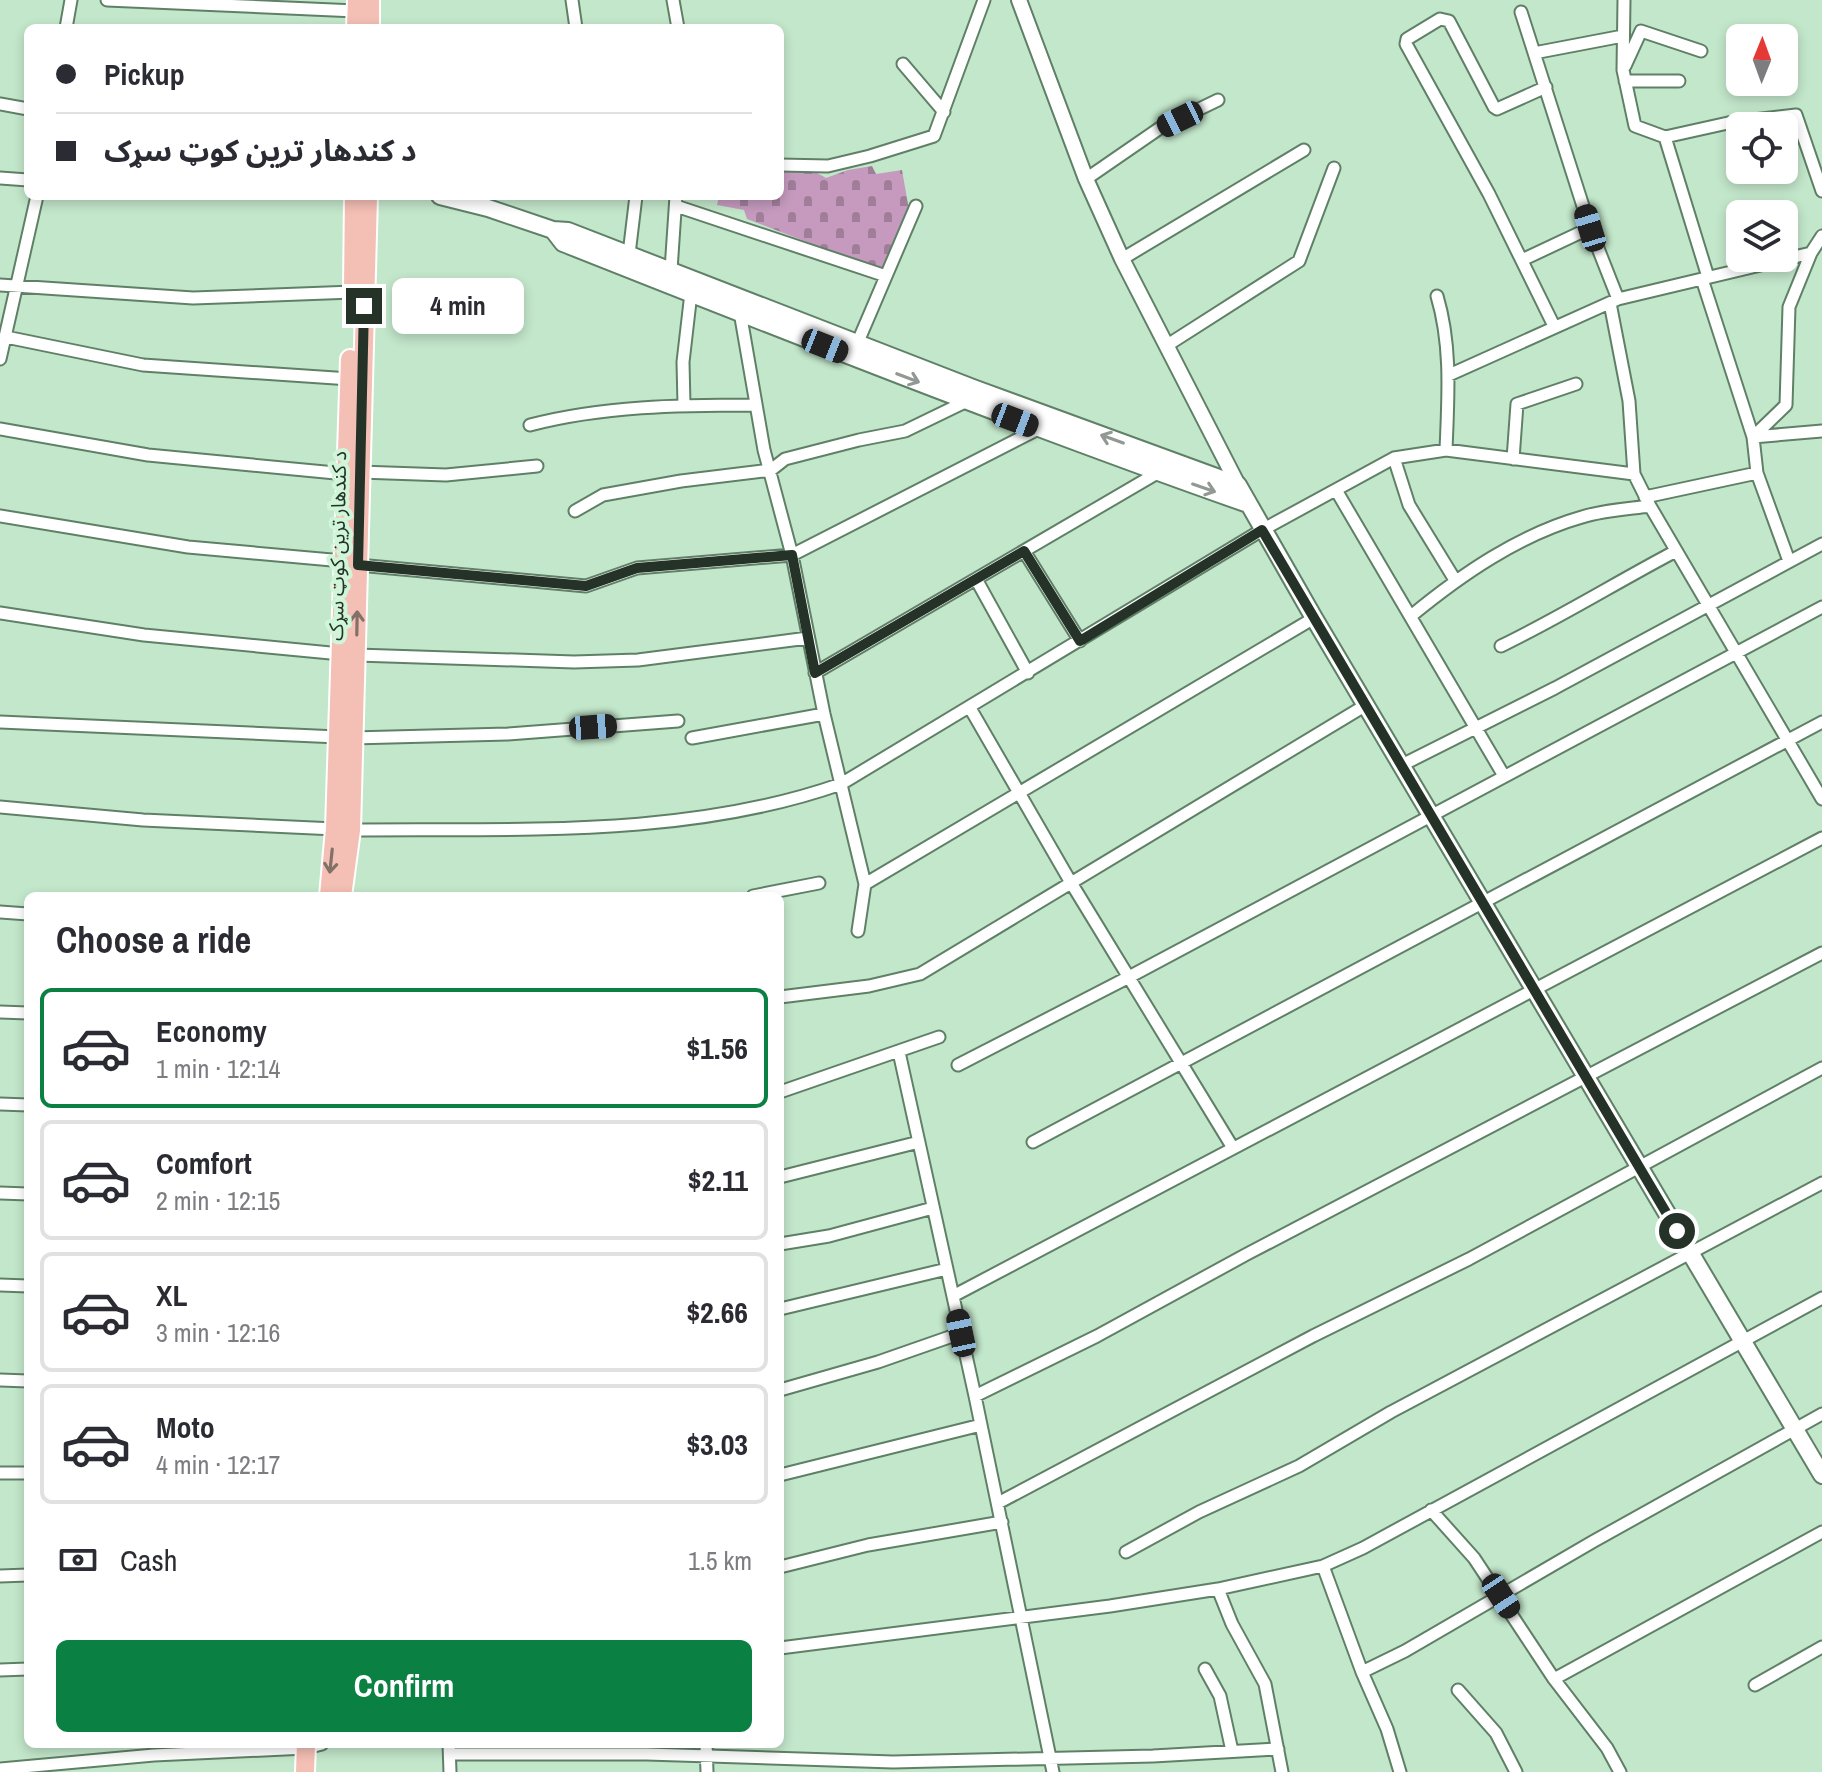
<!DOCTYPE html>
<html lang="en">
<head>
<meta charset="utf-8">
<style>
	:root { --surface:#fff; --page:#f7f7f7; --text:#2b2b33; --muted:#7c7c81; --line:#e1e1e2; --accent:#0b8043 }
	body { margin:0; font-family:"Archivo Narrow","Noto Sans Arabic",sans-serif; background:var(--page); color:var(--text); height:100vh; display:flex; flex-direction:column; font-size:30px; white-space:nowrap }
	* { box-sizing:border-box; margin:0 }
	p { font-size:26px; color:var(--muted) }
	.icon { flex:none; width:44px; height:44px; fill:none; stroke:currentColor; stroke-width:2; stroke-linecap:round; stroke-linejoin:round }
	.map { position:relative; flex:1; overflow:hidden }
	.drawer { position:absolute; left:24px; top:892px; width:760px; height:856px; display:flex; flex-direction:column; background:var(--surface); border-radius:12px; box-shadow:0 4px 12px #0003 }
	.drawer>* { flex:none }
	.top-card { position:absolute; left:24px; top:24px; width:760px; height:176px; border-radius:12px; box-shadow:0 4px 12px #0003; display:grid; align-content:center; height:176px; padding:0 32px; background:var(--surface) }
	.needle { width:52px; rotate:1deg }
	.controls { position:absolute; left:1726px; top:24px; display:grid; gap:16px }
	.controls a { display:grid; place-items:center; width:72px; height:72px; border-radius:12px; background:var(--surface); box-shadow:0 4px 12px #0003; font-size:40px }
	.end { position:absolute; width:36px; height:36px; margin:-18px; border:10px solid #243228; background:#fff; box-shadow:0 0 0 4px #fff }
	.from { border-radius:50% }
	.bubble { position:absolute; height:56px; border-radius:12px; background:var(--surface); box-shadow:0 4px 12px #0003; font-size:26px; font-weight:800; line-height:56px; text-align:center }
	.car { position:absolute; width:24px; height:48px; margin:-24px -12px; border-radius:10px; box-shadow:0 0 6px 2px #0007; background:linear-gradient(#222 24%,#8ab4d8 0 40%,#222 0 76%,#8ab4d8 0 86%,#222 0) }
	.top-card b { display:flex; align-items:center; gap:28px; height:76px; font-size:30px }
	.top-card b+b { border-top:2px solid var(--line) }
	.top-card i { width:20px; height:20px; background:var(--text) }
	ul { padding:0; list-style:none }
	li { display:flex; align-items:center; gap:24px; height:120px; margin:0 16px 12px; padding:0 16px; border:4px solid var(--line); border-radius:12px }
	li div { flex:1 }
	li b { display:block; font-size:30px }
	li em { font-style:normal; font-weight:800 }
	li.on { border-color:var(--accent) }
	li>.icon { width:72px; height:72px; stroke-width:1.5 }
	h2 { padding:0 32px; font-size:36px; line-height:96px }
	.pay { display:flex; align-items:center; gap:20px; height:88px; padding:0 32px; font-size:30px }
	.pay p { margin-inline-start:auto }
	.cta { display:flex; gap:16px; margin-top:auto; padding:16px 32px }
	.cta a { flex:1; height:92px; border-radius:12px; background:var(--accent); color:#fff; font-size:32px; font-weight:800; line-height:92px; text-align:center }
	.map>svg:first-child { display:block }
</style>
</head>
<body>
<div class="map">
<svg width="1822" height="1772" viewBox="0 0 1822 1772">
	<defs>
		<pattern id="cemetery-stones" width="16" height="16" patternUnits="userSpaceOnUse" patternTransform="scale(2)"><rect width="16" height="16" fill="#c59abe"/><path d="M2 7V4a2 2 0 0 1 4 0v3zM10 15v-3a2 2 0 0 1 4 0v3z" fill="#a07e9a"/></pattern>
	</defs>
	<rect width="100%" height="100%" fill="#c3e7cb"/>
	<!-- cemetery -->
	<path fill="url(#cemetery-stones)" d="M872,166l4,8 26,-4 7,40 -26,61 -136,-52 -3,-9 -27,-5 2,-9h61v-25l32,-1 14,8 22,-8z"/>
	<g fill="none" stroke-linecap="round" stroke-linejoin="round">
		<!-- minor casing -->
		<g stroke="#5f8066" stroke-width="15">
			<path id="minor" d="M107,0l249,11
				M572,0l4,28
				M673,0l5,28
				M1624,0l-1,70 12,56 30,11 43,140
				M1521,12l69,216 28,71
				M66,28l5,-28
				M1534,53l89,-17
				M903,64l41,48
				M1625,66l16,-35 60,20
				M1625,81h54
				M1546,87l-49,22 -3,-2 -45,-86 -9,-2 -33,20 -1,5 83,150 65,132
				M0,104l28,5
				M1665,137l63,-14 68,-8 26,76
				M780,165l48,1 42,-10 64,-20 50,-136
				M0,178l28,2
				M1086,179l74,-51 58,-28
				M676,206l210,70
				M629,254l7,-58
				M1122,259l182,-109
				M1522,260l68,-32
				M671,270l5,-74
				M1702,279l51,158 69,-6
				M0,285l193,13 160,-6
				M1437,296c15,50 11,102 9,154
				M1610,303l19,98 5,73 16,32 172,293
				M740,312l24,138 28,105 32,159 41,170 -7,47
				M6,337l137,28 207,14
				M857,344l59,-138
				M1166,346l133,-85 35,-93
				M0,359l37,-163
				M1449,375l169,-76 193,-46
				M684,405l-1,-43 8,-69
				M530,425c73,-19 149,-20 225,-20
				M0,429l148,26 198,19
				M1394,458l15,47 46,75
				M1513,459l4,-55 59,-20
				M360,472l86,3 91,-9
				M1336,490l168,286
				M1645,497l112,-24
				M575,511l28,-16 78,-14 90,-11 14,-11 74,-19 46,-9 62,-30
				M0,516l188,31 155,14
				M1024,551l56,90
				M1789,561l-32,-88 -4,-36 33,-32 3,-98 22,-54 11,-17
				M358,565l228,21 51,-18 155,-13 246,-126
				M976,579l52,94
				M0,613l144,22 197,19
				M1411,616c51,-42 108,-81 171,-99 22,-7 45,-8 68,-11
				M1501,646c60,-29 116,-64 175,-95
				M357,655l217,7 64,-2 170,-22
				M815,673l344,-201
				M970,708l100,173 163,267
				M0,722l338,15
				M352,738l156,-4 170,-13
				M692,738l132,-24
				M1402,765l153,-77 267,-144
				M0,807l143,13 192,9
				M351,830c163,-2 333,9 490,-46l421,-254 132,-72 52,-8 188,24
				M865,884l449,-266
				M753,896l66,-13
				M0,912l28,2
				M780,997l89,-11 51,-12 446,-269
				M0,1012l28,1
				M899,1052l76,344 78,376
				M958,1065l171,-88 693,-370
				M780,1092l159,-55
				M0,1104l28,1
				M1033,1142l789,-420
				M780,1177l139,-35
				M0,1193l28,1
				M780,1244l49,-8 104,-28
				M0,1285l28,1
				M953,1296l869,-458
				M780,1309l167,-40
				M0,1380l28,1
				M780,1390l98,-28 83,-29
				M975,1396l122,-60 150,-82 575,-301
				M0,1473h28
				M780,1475l201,-50
				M998,1503l315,-167 156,-77 353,-191
				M1431,1510l43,48 80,121 53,69 13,24
				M1126,1552l73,-40 100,-46 92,-54 431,-229
				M1323,1566l39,106 25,57 13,43
				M780,1567l88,-22 134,-23
				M0,1576l28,-1
				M1218,1589l14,35 33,60 17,88
				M780,1648l330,-42 108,-17 105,-23 40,-18 459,-250
				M1205,1669l15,27 12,55
				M0,1670l28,-1
				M1362,1672l43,-21 189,-110 228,-127
				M1554,1679l268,-147
				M1755,1685l67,-38
				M1458,1690l38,43 20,39
				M449,1744l1,28
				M706,1744l1,28
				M450,1754h197l246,8 260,-6 125,-7
				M0,1769l154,-14 152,-7 16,-4"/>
		</g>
		<!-- tertiary casing -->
		<g stroke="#5f8066" stroke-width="18">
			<path id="tertiary" d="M1019,0l67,179 36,80 116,226"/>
		</g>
		<!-- secondary casing -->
		<g stroke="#5f8066" stroke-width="20">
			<path id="secondary" d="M440,196l48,12 65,22 15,1 405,157 265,97 76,133 508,857
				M553,230l10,13c227,90 455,180 685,261"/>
		</g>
		<!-- primary casing -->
		<g stroke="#fff" stroke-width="22">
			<path id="primary" d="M356,28l1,-28
				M370,28v-28
				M353,289l1,-93
				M329,896l6,-67 15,-470
				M342,896l9,-66 17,-634
				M305,1772l1,-28"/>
		</g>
		<!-- minor -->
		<use href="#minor" stroke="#fff" stroke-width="11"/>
		<!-- tertiary -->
		<use href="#tertiary" stroke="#fff" stroke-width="14"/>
		<!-- secondary -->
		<use href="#secondary" stroke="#fff" stroke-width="16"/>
		<!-- primary -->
		<use href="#primary" stroke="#f4bfb5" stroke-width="18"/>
	</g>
	<!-- one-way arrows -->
	<defs><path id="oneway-shaft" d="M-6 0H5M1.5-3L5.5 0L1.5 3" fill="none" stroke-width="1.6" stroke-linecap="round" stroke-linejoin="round" transform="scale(2)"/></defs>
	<g stroke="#929894">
		<use href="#oneway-shaft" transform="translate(908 378) rotate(21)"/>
		<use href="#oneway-shaft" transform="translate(1112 439) rotate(-160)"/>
		<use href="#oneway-shaft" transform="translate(1204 488) rotate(19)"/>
	</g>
	<g stroke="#827167">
		<use href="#oneway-shaft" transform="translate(357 623) rotate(-89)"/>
		<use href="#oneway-shaft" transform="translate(331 861) rotate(96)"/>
	</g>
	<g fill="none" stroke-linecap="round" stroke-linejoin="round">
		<!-- route -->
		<path stroke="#243228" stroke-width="10" d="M364,306l-6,259 228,21 51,-18 155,-13 23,118 209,-122 56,90 182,-111 415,701"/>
	</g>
	<g text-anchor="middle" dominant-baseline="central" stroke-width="8" stroke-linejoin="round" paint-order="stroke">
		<!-- street labels -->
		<g font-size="20" fill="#243228" stroke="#d0f5d8">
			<text transform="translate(337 546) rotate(-89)">د کندهار ترين کوټ سړک</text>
		</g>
	</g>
</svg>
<div class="controls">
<a><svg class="needle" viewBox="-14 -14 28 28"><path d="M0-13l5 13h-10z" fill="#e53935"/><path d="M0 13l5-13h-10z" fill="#7c7c81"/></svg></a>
<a><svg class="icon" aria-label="locate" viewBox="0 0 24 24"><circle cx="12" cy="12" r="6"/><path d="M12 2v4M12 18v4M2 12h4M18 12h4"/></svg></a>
<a><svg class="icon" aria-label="layers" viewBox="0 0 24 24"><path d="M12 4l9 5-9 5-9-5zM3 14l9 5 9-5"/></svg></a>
</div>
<i class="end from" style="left:1677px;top:1231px"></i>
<i class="end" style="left:364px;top:306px"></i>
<div class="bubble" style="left:392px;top:278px;width:132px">4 min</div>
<i class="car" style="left:1180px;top:119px;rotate:244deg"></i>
<i class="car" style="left:1590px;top:228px;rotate:343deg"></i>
<i class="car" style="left:825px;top:346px;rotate:112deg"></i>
<i class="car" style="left:1015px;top:420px;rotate:111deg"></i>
<i class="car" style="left:593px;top:727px;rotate:86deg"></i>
<i class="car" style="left:961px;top:1333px;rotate:348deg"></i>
<i class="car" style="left:1501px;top:1596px;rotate:147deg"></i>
<div class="top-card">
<b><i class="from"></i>Pickup</b>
<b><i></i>د کندهار ترين کوټ سړک</b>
</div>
<section class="drawer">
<h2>Choose a ride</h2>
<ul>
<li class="on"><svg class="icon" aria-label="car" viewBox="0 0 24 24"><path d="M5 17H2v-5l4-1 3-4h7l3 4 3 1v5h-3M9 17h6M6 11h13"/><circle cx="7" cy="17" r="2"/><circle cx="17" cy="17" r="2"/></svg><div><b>Economy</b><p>1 min · 12:14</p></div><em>$1.56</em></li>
<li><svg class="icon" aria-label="car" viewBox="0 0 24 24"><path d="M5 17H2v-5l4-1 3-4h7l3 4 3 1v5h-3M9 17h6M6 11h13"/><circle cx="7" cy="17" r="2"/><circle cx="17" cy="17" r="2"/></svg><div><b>Comfort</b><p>2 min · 12:15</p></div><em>$2.11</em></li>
<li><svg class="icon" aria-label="car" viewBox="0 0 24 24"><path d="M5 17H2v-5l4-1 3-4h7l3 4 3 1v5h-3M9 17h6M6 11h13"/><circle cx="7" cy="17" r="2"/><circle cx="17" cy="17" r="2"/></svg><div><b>XL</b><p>3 min · 12:16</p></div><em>$2.66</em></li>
<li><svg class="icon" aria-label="car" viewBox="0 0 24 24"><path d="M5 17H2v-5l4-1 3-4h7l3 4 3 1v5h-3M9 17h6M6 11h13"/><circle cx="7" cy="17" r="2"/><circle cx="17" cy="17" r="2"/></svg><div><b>Moto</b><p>4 min · 12:17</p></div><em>$3.03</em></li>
</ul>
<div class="pay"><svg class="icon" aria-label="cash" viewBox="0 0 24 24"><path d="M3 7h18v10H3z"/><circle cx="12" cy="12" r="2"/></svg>Cash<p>1.5 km</p></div>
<div class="cta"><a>Confirm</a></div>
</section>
</div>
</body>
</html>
